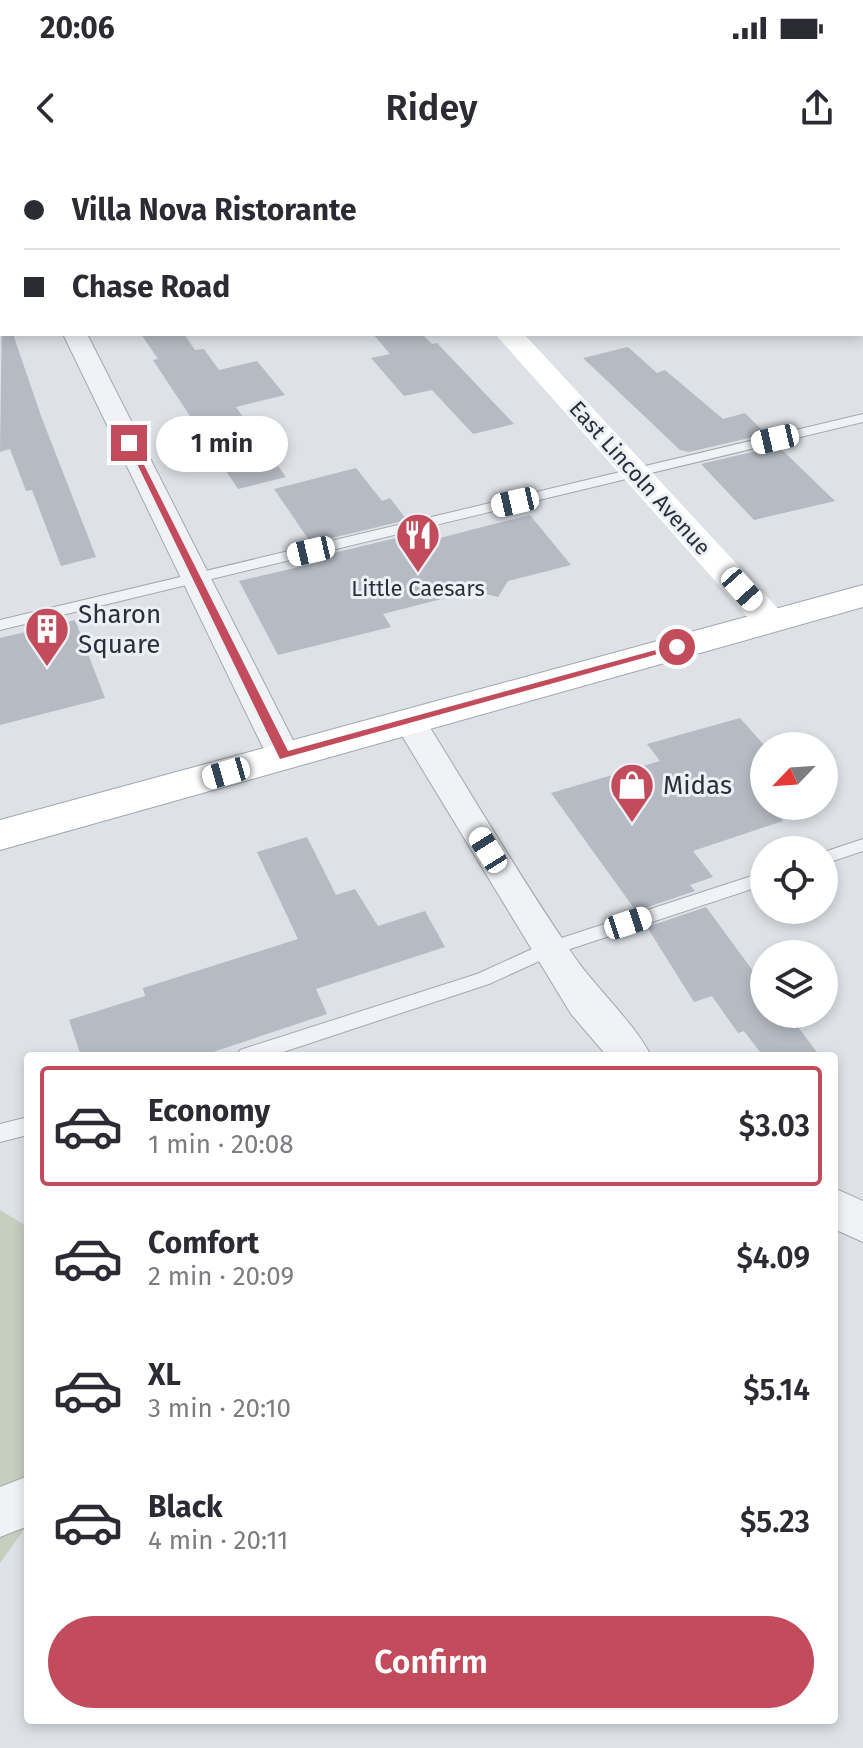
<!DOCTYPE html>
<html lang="en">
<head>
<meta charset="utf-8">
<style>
	:root { --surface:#fff; --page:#f7f7f7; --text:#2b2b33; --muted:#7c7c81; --line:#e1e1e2; --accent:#c24c5c }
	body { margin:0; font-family:"Fira Sans",sans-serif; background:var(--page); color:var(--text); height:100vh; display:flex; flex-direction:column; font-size:30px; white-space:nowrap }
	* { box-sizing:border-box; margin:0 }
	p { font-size:26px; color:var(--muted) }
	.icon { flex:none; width:44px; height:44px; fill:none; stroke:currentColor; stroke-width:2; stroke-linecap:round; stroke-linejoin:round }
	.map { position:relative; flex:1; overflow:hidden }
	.sheet { position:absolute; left:24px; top:892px; width:814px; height:672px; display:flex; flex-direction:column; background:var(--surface); border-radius:8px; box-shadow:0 4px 12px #0003 }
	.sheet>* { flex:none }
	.guide { position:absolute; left:0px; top:0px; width:864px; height:176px; box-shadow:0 4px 12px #0003; display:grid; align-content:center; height:176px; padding:0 24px; background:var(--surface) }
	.needle { width:52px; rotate:245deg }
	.buttons { position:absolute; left:750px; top:572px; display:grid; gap:16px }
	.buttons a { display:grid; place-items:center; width:88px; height:88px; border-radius:50%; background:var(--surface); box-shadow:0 4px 12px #0003; font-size:40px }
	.end { position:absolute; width:36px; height:36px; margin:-18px; border:10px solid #c24c5c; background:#fff; box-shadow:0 0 0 4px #fff }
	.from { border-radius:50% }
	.bubble { position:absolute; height:56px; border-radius:28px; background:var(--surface); box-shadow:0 4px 12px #0003; font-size:26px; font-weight:600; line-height:56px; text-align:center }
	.car { position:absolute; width:24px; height:48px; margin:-24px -12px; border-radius:10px; box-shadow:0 0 6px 2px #0007; background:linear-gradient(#fff 24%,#345 0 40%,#fff 0 76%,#345 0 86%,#fff 0) }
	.guide b { display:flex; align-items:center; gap:28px; height:76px; font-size:30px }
	.guide b+b { border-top:2px solid var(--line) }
	.guide i { width:20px; height:20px; background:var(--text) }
	ul { padding:14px 0 0; list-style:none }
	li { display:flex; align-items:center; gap:24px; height:120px; margin:0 16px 12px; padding:0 8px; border:4px solid transparent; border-radius:8px }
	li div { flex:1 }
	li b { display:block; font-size:30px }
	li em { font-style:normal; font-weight:600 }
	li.current { border-color:var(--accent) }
	li>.icon { width:72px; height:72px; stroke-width:1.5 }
	.button { display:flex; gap:16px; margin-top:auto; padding:16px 24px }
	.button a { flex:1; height:92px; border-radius:48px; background:var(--accent); color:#fff; font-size:32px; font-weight:600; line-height:92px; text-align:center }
	.status { display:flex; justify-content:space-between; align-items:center; height:56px; padding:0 40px; background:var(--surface); direction:ltr }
	.status svg { height:22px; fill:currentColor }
	header { display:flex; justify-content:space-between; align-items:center; height:104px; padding:0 24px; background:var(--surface); font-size:36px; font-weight:600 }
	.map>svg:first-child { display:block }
</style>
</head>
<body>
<div class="status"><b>20:06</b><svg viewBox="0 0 49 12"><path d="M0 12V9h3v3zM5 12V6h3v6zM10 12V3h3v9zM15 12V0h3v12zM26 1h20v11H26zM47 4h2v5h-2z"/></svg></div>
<header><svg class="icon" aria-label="back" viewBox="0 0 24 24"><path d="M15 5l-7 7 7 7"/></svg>Ridey<svg class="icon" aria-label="share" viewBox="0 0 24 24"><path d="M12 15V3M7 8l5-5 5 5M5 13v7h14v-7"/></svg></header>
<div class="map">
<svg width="863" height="1588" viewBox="0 0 863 1588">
	<rect width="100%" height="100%" fill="#dee1e6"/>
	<!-- green -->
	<path fill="#c4cfc0" d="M0,1050l28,17v297l-28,39z"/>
	<!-- building -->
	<path fill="#b6bac3" d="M2,152v22h11l28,82 55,141 -35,9 -29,-76 -6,1 -16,-42 -10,3z
		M141,174h43l11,16 9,-1 15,21 38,-9 28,34 -49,12 50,70 -48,12 -85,-129 5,-1z
		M373,174h49l10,10 5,-1 77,81 -41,10 -41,-44 -28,6 -33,-38 19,-4z
		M628,187l29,26 8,-3 58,49 22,-6 21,21 -77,18 -9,-2 -97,-92z
		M778,286l57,55 -81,19 -53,-56z
		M356,308l26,33 8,-3 17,22 -96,23 -37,-54z
		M530,355l41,50 -63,16 -10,16 -25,-6 -90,23 8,13 -113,28 -39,-74 85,-20 -3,-5 96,-23 7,9z
		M75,460l30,78 -105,27v-87z
		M740,558l25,28 -1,60h24l-14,5 9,10 -90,30 20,26 -23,8 5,6 -59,20 -85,-118 109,-32 -13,-17z
		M307,677l29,58 19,-6 23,37 47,-15 20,36 -129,42 11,25 -126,42h-120l-12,-36 76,-24 -2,-8 155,-49 -41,-87z
		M706,747l58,79v28h24l32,42h-57l-19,-25 -6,2 -26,-37 -18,6 -47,-75z"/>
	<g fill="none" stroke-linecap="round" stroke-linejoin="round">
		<!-- lane casing -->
		<g stroke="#a4a8b0" stroke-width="2">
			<path id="lane" d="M863,254v8l-863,208v-10z
				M863,679v12l-39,13v-12z
				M764,712v13l-209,69 -66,30 -218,72h-34l3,-6 237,-76 66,-30z
				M28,957v18l-28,7v-18z"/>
		</g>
		<!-- street casing -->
		<g stroke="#a4a8b0" stroke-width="2">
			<path id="street" d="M698,0h22l1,2h-22z
				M0,16h2v16h-2z
				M862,109h1v15h-1z
				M63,174h24l214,422 -5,8 -12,3 -12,-3 -5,-8z
				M409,550l12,3c51,82 100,166 155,246 22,31 59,65 75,97h-44l-36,-42 -178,-293 4,-8z
				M834,1028l29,13v41l-29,-13z
				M28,1316v50l-28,11v-50z"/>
		</g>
		<!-- primary casing -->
		<g stroke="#9ea5b1" stroke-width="2">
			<path id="primary" d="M863,425v22l-863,243v-30z"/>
		</g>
		<!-- lane -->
		<use href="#lane" fill="#f0f2f5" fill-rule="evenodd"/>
		<!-- street -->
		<use href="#street" fill="#f0f2f5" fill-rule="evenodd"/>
		<!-- secondary -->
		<path fill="#fff" fill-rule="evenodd" d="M339,0h24l2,2h-24z
			M495,174h29l258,279 6,8 -6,8 -12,3 -12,-3z"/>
		<!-- primary -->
		<use href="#primary" fill="#fff" fill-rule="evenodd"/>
	</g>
	<!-- route -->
	<path fill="#c24c5c" d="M126,281l7,2 155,308 386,-106 9,2 -403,112z"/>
	<!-- icons -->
	<defs>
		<g id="restaurant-pin" transform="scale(2.3)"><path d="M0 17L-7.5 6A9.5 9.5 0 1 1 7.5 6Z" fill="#c24c5c" stroke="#edf0f4"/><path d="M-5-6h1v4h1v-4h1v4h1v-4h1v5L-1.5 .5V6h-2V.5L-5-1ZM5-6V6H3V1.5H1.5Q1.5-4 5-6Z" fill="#fff"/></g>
		<g id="building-pin" transform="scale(2.3)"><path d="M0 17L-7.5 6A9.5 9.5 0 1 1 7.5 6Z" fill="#c24c5c" stroke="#edf0f4"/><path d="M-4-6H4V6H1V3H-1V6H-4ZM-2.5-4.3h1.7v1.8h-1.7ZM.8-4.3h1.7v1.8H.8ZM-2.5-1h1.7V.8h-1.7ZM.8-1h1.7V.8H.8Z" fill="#fff"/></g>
		<g id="shop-pin" transform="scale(2.3)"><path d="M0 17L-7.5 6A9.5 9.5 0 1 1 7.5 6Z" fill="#c24c5c" stroke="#edf0f4"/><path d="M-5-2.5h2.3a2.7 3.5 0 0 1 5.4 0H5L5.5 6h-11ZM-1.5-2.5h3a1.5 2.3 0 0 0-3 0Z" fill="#fff"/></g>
	</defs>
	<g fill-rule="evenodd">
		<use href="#restaurant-pin" x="418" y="375"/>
		<use href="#building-pin" x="47" y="469"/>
		<use href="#shop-pin" x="632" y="625"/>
	</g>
	<g text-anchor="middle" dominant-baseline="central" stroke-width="6" stroke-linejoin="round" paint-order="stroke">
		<!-- far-street labels -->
		<g font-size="22" fill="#292f3c" stroke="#edf0f4">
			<text transform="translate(640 318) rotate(48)">East Lincoln Avenue</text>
		</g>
		<!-- far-poi labels -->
		<g font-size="22" fill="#292f3c" stroke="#edf0f4">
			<text x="418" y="428">Little Caesars</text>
		</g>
		<!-- poi labels -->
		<g font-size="26" fill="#292f3c" stroke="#edf0f4" text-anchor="start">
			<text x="78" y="454">Sharon<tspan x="78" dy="30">Square</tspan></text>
			<text x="663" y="625">Midas</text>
		</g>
	</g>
</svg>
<div class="buttons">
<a><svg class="needle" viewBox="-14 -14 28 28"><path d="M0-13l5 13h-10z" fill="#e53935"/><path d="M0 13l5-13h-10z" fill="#7c7c81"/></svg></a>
<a><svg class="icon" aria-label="locate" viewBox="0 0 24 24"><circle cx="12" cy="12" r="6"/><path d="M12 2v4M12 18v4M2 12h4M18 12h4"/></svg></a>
<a><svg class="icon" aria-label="layers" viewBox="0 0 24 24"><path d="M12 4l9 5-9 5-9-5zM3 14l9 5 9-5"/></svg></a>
</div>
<i class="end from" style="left:677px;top:487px"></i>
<i class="end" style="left:129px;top:283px"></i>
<div class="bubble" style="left:156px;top:256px;width:132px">1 min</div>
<i class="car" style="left:775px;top:279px;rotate:257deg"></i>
<i class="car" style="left:515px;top:342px;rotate:257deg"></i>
<i class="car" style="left:311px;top:391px;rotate:257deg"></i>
<i class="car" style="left:742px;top:429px;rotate:138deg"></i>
<i class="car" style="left:226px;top:613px;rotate:254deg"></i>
<i class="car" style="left:488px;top:690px;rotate:328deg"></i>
<i class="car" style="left:628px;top:763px;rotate:72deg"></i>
<div class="guide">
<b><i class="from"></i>Villa Nova Ristorante</b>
<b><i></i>Chase Road</b>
</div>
<section class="sheet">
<ul>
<li class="current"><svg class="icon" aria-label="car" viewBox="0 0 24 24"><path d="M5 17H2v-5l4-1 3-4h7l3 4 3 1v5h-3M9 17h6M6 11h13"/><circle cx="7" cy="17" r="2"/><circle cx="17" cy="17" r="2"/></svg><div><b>Economy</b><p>1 min · 20:08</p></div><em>$3.03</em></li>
<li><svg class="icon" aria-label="car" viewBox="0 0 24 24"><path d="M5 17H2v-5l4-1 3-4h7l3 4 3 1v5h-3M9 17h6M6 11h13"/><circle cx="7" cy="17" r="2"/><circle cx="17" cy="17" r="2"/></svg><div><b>Comfort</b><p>2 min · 20:09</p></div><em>$4.09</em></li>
<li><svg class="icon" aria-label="car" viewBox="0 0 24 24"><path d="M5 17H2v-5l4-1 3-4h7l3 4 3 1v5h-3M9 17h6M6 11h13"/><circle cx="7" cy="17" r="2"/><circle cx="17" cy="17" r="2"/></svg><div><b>XL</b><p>3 min · 20:10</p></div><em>$5.14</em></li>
<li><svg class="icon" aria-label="car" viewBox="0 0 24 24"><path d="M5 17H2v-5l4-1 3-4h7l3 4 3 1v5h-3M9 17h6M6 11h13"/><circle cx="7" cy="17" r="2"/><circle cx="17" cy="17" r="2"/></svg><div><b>Black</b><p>4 min · 20:11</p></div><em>$5.23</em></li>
</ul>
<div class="button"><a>Confirm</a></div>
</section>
</div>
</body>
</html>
